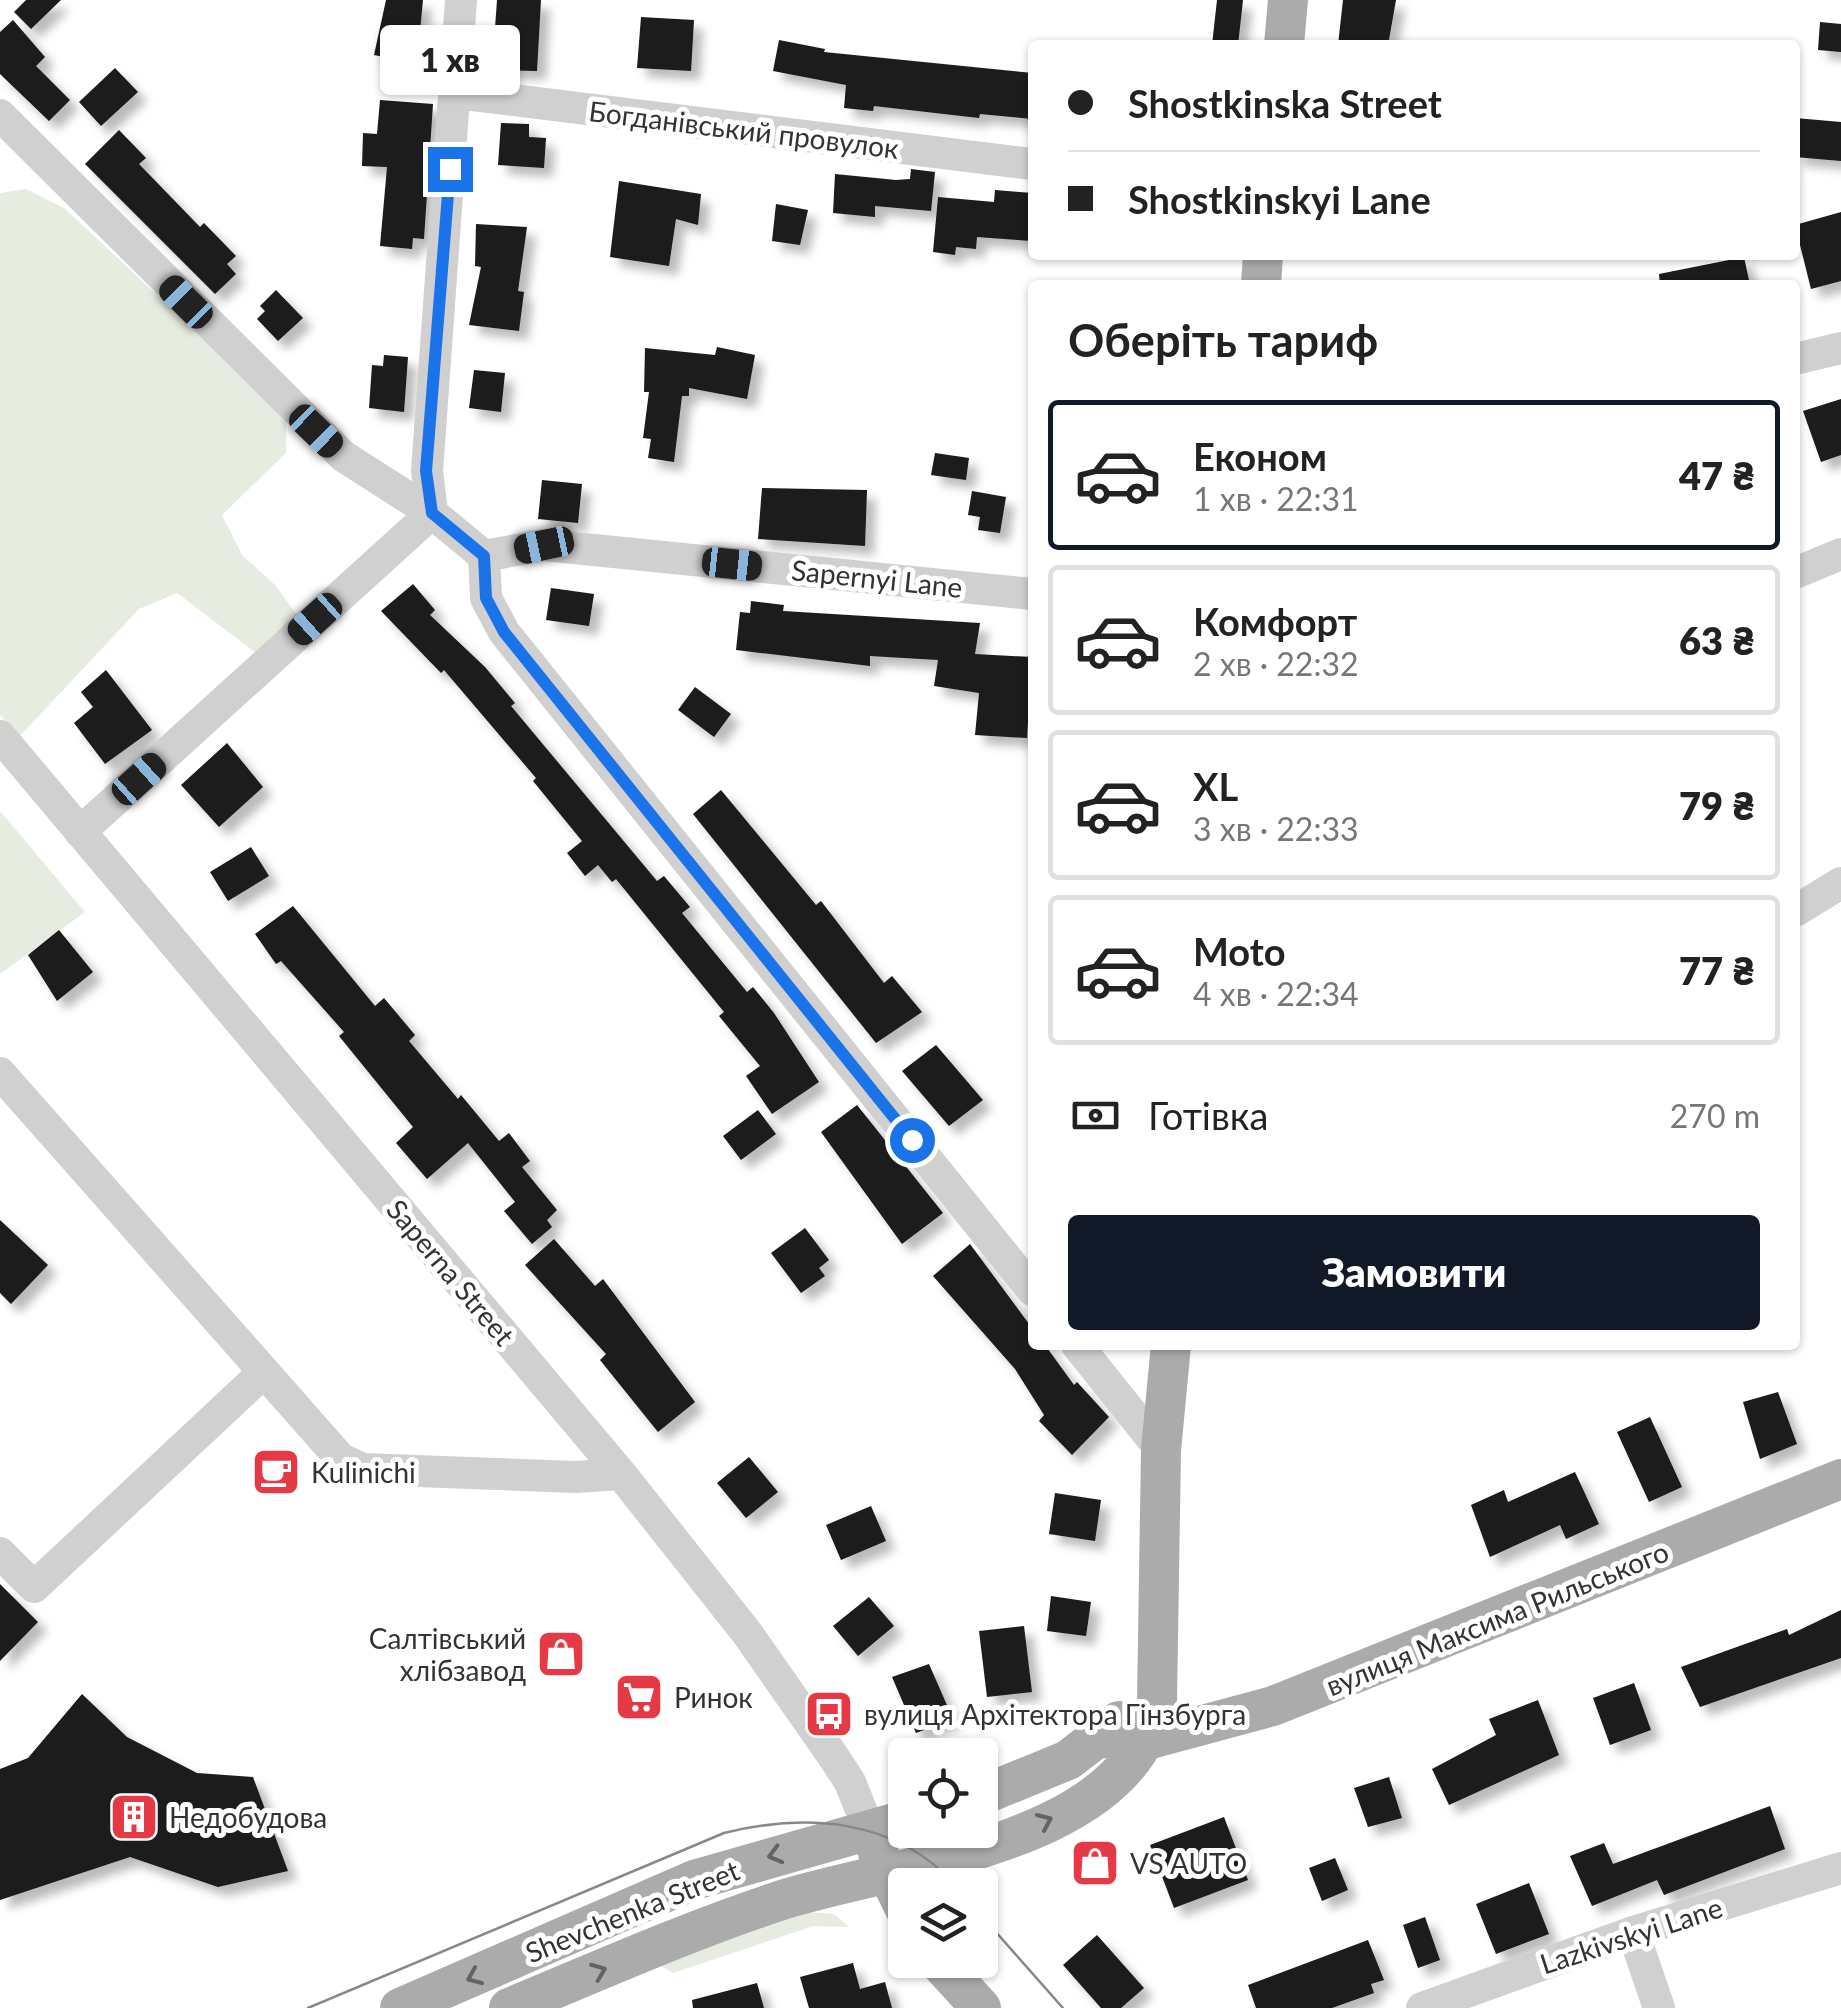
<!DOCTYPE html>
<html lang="uk">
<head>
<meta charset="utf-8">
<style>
	:root { --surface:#fff; --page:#f2f2f2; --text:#222; --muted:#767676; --line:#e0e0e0; --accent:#111827 }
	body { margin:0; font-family:Lato,sans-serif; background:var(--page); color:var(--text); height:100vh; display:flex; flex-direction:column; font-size:38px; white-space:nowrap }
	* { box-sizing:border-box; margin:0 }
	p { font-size:32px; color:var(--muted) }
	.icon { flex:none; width:55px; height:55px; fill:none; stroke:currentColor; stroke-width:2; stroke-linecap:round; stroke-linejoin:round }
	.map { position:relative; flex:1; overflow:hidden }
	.drawer { position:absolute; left:1028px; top:280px; width:772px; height:1070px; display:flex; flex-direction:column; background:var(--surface); border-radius:10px; box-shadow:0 2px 8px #0004 }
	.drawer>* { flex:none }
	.top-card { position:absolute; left:1028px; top:40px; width:772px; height:220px; border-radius:10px; box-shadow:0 2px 8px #0004; display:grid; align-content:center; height:220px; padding:0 40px; background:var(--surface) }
	.buttons { position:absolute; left:888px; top:1738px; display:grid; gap:20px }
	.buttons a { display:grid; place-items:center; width:110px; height:110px; border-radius:10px; background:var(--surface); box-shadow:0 2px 8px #0004; font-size:50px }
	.end { position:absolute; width:45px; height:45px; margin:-22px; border:12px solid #1a73e8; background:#fff; box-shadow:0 0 0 5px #fff }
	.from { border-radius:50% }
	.bubble { position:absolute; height:70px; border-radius:10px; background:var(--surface); box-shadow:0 2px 8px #0004; font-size:32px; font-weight:800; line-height:70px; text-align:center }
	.car { position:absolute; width:30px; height:60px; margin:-30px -15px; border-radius:12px; box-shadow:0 0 8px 2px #0007; background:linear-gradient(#222 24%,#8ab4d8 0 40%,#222 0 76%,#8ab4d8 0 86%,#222 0) }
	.top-card b { display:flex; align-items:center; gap:35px; height:95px; font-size:38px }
	.top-card b+b { border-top:2px solid var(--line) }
	.top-card i { width:25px; height:25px; background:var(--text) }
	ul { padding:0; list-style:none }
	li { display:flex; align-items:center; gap:30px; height:150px; margin:0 20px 15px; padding:0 20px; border:5px solid var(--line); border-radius:10px }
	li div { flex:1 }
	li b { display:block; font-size:38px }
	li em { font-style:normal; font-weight:800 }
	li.current { border-color:var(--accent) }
	li>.icon { width:90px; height:90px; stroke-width:1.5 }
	h2 { padding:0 40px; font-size:45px; line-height:120px }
	.pay { display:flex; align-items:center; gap:25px; height:110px; padding:0 40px; font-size:38px }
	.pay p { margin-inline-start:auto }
	.button { display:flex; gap:20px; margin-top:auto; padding:20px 40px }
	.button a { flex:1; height:115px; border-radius:10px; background:var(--accent); color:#fff; font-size:40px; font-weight:800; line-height:115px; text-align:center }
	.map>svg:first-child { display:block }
</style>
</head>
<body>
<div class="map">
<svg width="1841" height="2008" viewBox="0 0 1841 2008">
	<defs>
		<filter id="shadow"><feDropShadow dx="9" dy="9" stdDeviation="5" flood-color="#0004"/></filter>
	</defs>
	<rect width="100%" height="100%" fill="#fff"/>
	<!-- green -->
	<path fill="#e6ecdf" d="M26,189l38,19 222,207v38l-64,62 20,40 33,30 22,30 -41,38 -79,-60 -38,16 -120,128 -19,-22v-522z
		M0,811l85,101 -85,62z
		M806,1912l28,2 15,13 -36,-1 -140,47 -14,-8z"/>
	<!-- building -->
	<path fill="#1a1a1a" filter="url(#shadow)" d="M26,0h35l-30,29 -17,-17z
		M386,0h37l-4,42 18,3 -6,21 -57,-11z
		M497,0h44l-4,71 -45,-1z
		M1217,0h26l-5,45h-26z
		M1343,0h53l-8,45h-50z
		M641,17l53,3 -3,51 -54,-3z
		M13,20l32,37 -9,9 34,34 -21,21 -49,-47v-42z
		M1820,22l21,2v28l-23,-2z
		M779,40l46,9 -1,3 208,21v46l-52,-5 -1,4 -105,-12 -1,5 -29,-3 2,-23 -73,-14z
		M115,68l23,24 -37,34 -22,-24z
		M380,100l53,4 -9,135 -11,-1 -1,11 -32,-3 7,-79 -25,-1 1,-33 14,1z
		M1795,118l46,4v39l-46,-4z
		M501,123l28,1v13l17,1 -2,30 -46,-3z
		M119,130l27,28 -7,6 61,63 4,-4 32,33 -9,8 9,10 -21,20 -130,-130z
		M911,169l24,3 -4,39 -56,-5v11l-42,-4 2,-39 61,6 14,-1z
		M619,181l82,13 -3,31 -22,-6 -7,47 -59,-9z
		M995,190l37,3 -1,48 -54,-4 -1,12 -20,-2 -1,8 -22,-3 5,-55 56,5z
		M776,204l32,6 -8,35 -28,-4z
		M1841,212v69l-30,8 -16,-64z
		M476,224l51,3 -9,64 6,1 -5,39 -50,-6 12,-58 -6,-1z
		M1744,257l6,28h-90l-1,-11z
		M276,290l27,28 -25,23 -21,-22 8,-8 -5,-5z
		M717,347l38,8 -8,44 -58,-11v8h-7l-8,66 -26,-4 3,-19 -8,-1 6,-46h-5l1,-44 70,7z
		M384,355l24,2 -4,55 -35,-4 3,-43 11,1z
		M474,370l31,3 -4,39 -32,-4z
		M1841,399v56l-20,7 -18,-51z
		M935,453l34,5 -3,22 -35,-5z
		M542,480l40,4 -4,39 -40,-4z
		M762,488l105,2 -2,56 -107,-7z
		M972,491l34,6 -6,36 -22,-3 2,-13 -12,-2z
		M413,584l22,26 -5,5 55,52 30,36 -4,3 146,175 7,-5 26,31 -8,6 65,79 6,-5 21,26 45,69 -47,32 -26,-38 14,-10 -41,-50 5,-4 -108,-133 -4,3 -14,-17 -13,11 -18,-23 15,-12 -49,-60 3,-3 -92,-108 -3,3 -60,-62z
		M551,588l43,6 -5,32 -43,-6z
		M751,601l33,4 -1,6 197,12 -5,31 57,3 -5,81 -52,-3 4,-42 -45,-7 4,-26 -68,-4v10l-134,-16 4,-38 10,1z
		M106,670l46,60 -47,34 -31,-41 19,-16 -12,-15z
		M695,687l36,27 -17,23 -36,-27z
		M227,743l36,44 -44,40 -38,-42z
		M721,790l95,115 5,-4 63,82 8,-7 30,36 -46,31 -183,-229z
		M251,847l18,29 -41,25 -18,-29z
		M293,906l82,100 9,-8 31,37 -6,6 49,58 3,-4 38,46 10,-8 21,28 -8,6 35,43 -10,10 5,7 -20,17 -28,-33 11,-9 -47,-59 -41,36 -31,-36 17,-16 -74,-91 5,-4 -63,-71 -5,3 -21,-30z
		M59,930l34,42 -36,29 -29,-46z
		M936,1045l47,55 -34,26 -47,-55z
		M857,1105l86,108 -41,31 -81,-112z
		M758,1110l18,24 -35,26 -18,-24z
		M0,1220l48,45 -37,39 -11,-11z
		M805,1228l24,32 -10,8 6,8 -24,17 -30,-40z
		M554,1239l41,47 8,-7 92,123 -37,30 -58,-72 6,-6 -81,-89z
		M970,1244l62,84v17h13l29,40 3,-3 32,35 -37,38 -33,-34 5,-6 -29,-46 -82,-93z
		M1778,1392l19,52 -37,15 -17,-57z
		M1650,1417l32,70 -33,15 -32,-70z
		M749,1457l29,35 -32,26 -29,-35z
		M1575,1472l24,52 -33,15 -6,-14 -70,32 -19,-52 33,-15 4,12z
		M1055,1493l46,7 -6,41 -46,-7z
		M871,1506l15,35 -45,19 -15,-35z
		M0,1584l38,38 -38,39z
		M1051,1596l40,6 -5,34 -39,-5z
		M869,1597l25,29 -36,30 -25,-30z
		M1841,1610v48l-141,49 -19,-40 106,-38 2,6z
		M1024,1626l8,66 -45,5 -8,-66z
		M929,1664l24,55 -37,14 -24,-56z
		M1634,1683l17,47 -41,15 -17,-47z
		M82,1694l45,43 70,36 56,4 35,94 -70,16 -88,-30 -130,43v-131l28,-11z
		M1538,1700l21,55 -110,50 -17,-36 64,-34 -7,-16z
		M1389,1777l13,41 -34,9 -14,-39z
		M1770,1806l15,43 -121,46 -7,-15 -65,26 -22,-50 34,-13 9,21z
		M1224,1817l24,63 -74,28 -24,-63z
		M1335,1858l13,32 -26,11 -13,-33z
		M1529,1883l20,51 -53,20 -20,-50z
		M1425,1917l15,43 -22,8 -15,-43z
		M1097,1935l47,53 -23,20h-20l-38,-43z
		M1368,1940l16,40 -13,4 3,9 -42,15h-76l-8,-23z
		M853,1963l7,26 25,-7 7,26h-83l-9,-31z
		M757,1983l7,25h-71l-1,-8z"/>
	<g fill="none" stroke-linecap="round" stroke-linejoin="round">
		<!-- minor -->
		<path stroke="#d0d0d0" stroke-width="32" d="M456,93l576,71
			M0,115l343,341 89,57 52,43 2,42 18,34 528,658
			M1795,359l46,-11
			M484,556l60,-11 488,49
			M1795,573l46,-19
			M0,736l621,738 126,159 86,123 17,26 19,48
			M80,832l352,-319 -5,-42 34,-471
			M1795,911l46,-28
			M0,1073l341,386 22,10 213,8 45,-3
			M1077,1345l84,105
			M0,1553l34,34 229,-214
			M1633,1932l26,76
			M1422,2008l211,-76 208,-64"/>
		<!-- major -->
		<path stroke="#ababab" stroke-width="40" d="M1284,45l4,-45
			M1261,285l2,-30
			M1101,1738l46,2 126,-34 568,-227
			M980,1796l88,-36 51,-39
			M878,1853l27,56
			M937,1960l44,48
			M400,2008l294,-128 211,-60
			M509,2008c89,-37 179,-77 270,-107 114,-37 353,-55 378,-199l4,-252 10,-105"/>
		<!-- tram -->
		<path stroke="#888" stroke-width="2.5" d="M980,1914l83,94
			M308,2008l416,-175c81,-20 172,-15 231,52"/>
	</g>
	<!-- one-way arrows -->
	<defs><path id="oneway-chevron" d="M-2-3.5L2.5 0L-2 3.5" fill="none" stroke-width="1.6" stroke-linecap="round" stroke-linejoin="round" transform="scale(2.5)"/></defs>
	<g stroke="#636363">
		<use href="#oneway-chevron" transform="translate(1045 1821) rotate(-24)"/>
		<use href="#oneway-chevron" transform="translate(775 1855) rotate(165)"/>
		<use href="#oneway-chevron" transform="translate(599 1971) rotate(-22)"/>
		<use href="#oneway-chevron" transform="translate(474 1977) rotate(157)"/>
	</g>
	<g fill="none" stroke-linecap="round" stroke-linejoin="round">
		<!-- route -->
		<path stroke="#1a73e8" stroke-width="12" d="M450,169l-24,302 6,42 52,43 2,42 18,34 408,508"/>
	</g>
	<!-- icons -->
	<defs>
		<g id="cafe-square" transform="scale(2.5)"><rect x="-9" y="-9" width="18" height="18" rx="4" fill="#e63946" stroke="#fff"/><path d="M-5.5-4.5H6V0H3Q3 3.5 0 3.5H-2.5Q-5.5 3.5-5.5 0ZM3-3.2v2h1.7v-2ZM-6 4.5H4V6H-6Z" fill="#fff"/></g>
		<g id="shop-square" transform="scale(2.5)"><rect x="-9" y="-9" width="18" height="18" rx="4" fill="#e63946" stroke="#fff"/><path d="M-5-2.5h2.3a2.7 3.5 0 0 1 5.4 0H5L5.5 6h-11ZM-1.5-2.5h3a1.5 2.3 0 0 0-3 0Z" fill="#fff"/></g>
		<g id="supermarket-square" transform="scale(2.5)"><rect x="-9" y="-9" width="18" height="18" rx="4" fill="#e63946" stroke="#fff"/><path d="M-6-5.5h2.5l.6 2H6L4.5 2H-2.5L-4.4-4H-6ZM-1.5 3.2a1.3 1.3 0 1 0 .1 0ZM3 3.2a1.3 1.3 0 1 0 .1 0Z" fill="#fff"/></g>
		<g id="bus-square" transform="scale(2.5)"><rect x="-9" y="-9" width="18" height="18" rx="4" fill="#e63946" stroke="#fff"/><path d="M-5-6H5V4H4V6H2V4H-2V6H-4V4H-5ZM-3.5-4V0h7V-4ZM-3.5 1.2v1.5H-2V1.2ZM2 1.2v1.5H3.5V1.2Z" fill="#fff"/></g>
		<g id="building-square" transform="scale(2.5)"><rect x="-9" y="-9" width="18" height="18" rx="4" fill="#e63946" stroke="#fff"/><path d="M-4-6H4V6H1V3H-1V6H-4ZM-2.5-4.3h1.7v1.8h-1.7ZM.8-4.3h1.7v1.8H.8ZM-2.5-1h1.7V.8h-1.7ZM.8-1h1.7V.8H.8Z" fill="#fff"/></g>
	</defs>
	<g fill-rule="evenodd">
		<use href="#cafe-square" x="276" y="1472"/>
		<use href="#shop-square" x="561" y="1654"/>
		<use href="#supermarket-square" x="639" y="1697"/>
		<use href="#bus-square" x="829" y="1714"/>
		<use href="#building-square" x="134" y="1817"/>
		<use href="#shop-square" x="1095" y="1863"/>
	</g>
	<g text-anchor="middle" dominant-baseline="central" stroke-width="10" stroke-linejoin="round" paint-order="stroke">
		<!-- street labels -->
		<g font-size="28" fill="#333" stroke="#fff">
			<text transform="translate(744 129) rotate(7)">Богданівський провулок</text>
			<text transform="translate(877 578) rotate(6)">Sapernyi Lane</text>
			<text transform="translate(451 1272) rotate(50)">Saperna Street</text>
			<text transform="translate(1497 1618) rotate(-22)">вулиця Максима Рильського</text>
			<text transform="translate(632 1911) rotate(-22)">Shevchenka Street</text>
			<text transform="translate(1631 1935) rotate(-18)">Lazkivskyi Lane</text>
		</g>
		<!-- poi labels -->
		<g font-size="28" fill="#333" stroke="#fff" text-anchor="start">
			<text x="311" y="1472">Kulinichi</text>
			<text x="526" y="1638" text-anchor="end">Салтівський<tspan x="526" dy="32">хлібзавод</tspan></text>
			<text x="674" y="1697">Ринок</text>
			<text x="864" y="1714">вулиця Архітектора Гінзбурга</text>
			<text x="169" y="1817">Недобудова</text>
			<text x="1130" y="1863">VS AUTO</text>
		</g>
	</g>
</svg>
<div class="buttons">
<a><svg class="icon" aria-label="locate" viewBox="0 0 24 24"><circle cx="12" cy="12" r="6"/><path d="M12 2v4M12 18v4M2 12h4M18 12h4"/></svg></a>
<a><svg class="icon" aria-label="layers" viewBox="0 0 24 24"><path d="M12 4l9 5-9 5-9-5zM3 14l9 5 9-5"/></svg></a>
</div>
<i class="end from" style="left:912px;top:1140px"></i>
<i class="end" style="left:450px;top:169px"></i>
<div class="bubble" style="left:380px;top:25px;width:140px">1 хв</div>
<i class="car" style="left:186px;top:302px;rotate:315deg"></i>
<i class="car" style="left:316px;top:431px;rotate:134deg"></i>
<i class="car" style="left:544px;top:545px;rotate:258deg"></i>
<i class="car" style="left:732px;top:564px;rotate:96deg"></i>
<i class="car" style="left:315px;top:619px;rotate:228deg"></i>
<i class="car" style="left:139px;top:779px;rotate:48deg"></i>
<div class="top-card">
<b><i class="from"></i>Shostkinska Street</b>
<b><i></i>Shostkinskyi Lane</b>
</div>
<section class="drawer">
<h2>Оберіть тариф</h2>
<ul>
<li class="current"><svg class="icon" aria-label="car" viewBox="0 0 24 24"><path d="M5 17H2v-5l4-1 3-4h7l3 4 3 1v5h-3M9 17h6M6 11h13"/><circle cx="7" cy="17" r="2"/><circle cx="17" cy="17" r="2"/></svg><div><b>Економ</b><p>1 хв · 22:31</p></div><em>47 ₴</em></li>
<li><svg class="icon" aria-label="car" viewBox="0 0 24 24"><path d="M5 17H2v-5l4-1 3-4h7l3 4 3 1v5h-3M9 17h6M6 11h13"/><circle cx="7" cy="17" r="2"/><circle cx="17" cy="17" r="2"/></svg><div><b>Комфорт</b><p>2 хв · 22:32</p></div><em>63 ₴</em></li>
<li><svg class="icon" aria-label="car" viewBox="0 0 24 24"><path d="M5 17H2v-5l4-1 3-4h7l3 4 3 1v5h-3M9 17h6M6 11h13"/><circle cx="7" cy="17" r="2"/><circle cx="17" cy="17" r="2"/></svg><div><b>XL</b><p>3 хв · 22:33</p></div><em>79 ₴</em></li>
<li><svg class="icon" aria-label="car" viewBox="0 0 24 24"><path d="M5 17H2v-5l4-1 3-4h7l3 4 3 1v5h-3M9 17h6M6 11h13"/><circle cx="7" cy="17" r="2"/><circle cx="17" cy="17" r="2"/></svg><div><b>Moto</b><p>4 хв · 22:34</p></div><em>77 ₴</em></li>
</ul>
<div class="pay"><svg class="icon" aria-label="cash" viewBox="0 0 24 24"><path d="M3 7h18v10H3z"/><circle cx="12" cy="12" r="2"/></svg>Готівка<p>270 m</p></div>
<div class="button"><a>Замовити</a></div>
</section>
</div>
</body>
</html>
